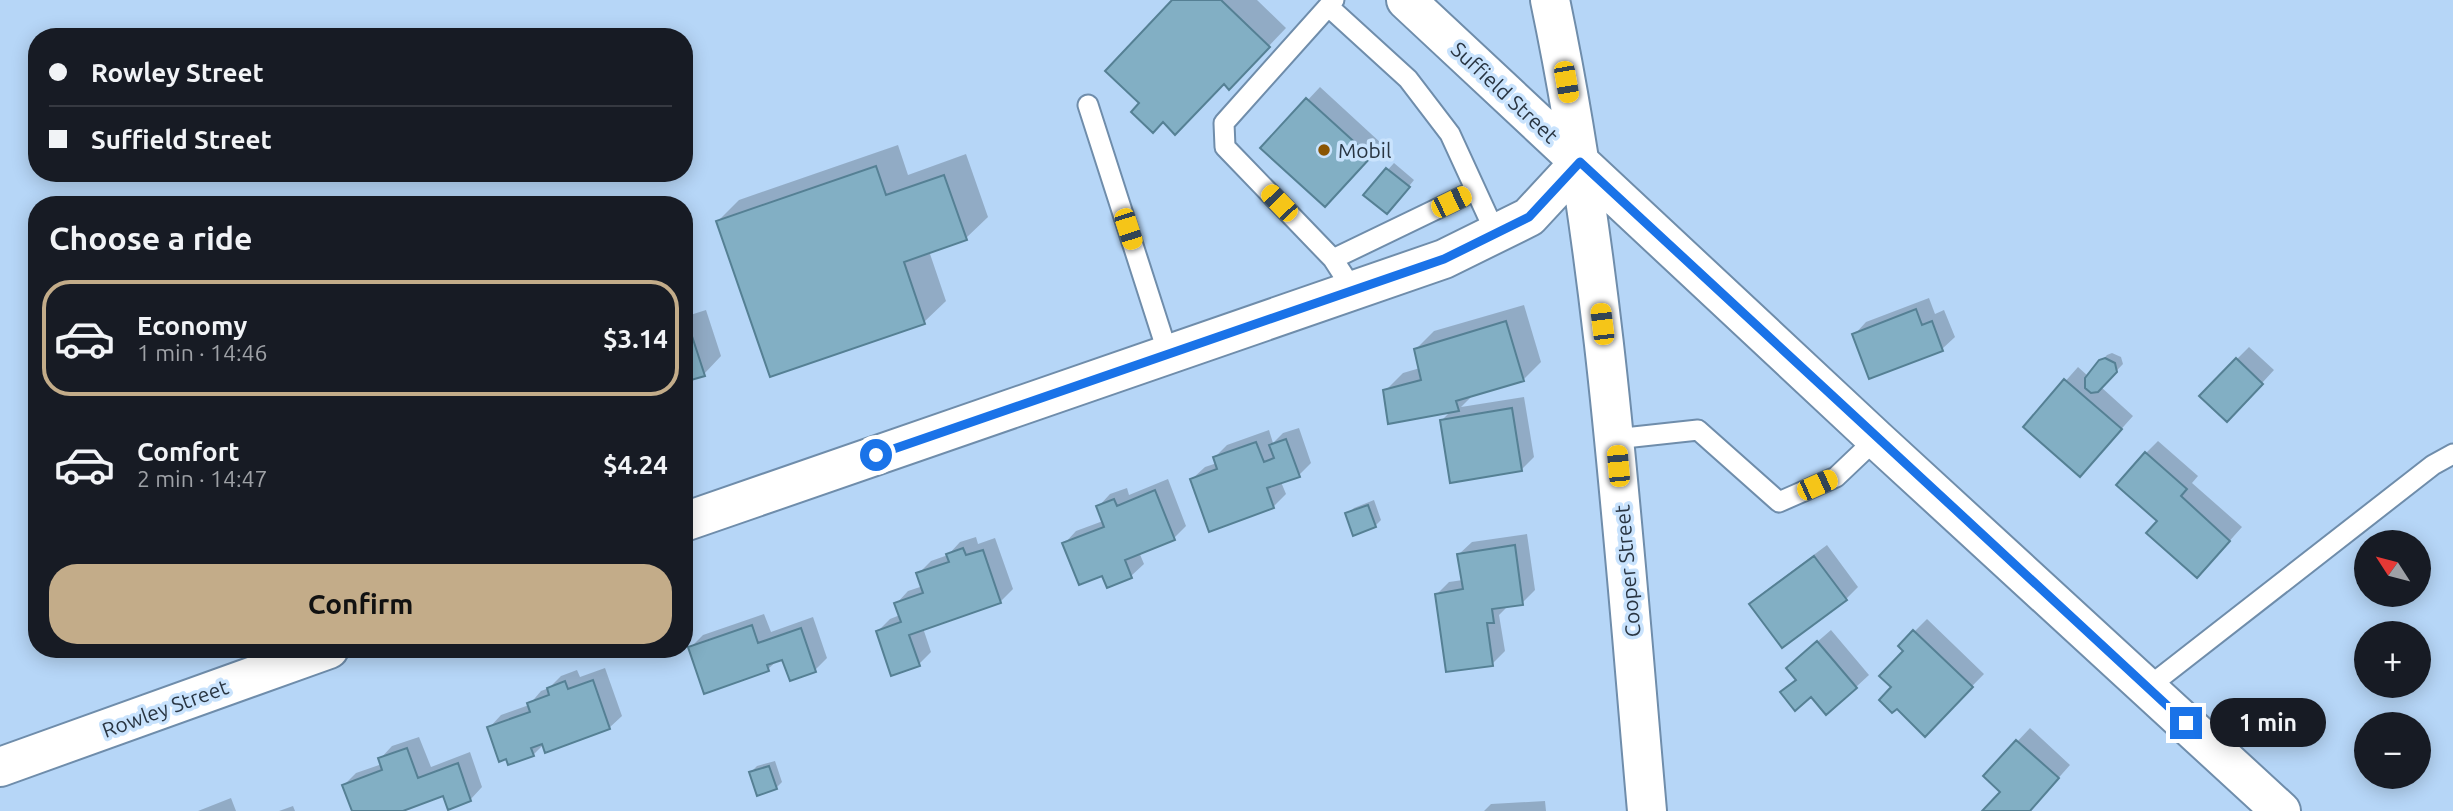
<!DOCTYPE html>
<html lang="en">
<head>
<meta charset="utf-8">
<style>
	:root { --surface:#171b24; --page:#20242c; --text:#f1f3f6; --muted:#9ea1a6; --line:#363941; --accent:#c3ac89 }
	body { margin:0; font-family:Ubuntu,sans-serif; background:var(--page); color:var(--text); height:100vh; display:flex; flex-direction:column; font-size:26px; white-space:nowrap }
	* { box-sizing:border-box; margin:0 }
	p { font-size:23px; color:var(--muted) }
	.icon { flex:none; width:38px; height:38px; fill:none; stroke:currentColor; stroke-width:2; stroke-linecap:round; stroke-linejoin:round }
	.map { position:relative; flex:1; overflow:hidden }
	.side { position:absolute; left:28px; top:196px; width:665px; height:462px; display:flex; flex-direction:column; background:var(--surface); border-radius:28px; box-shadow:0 4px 18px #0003 }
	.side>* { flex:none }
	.hud { position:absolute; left:28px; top:28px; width:665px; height:154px; border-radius:28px; box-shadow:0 4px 18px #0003; display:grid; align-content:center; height:154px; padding:0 21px; background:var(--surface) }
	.needle { width:46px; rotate:306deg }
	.buttons { position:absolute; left:2354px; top:530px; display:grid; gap:14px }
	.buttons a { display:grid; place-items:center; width:77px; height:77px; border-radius:50%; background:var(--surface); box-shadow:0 4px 18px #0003; font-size:35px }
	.end { position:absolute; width:32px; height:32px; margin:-16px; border:9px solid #1a73e8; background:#fff; box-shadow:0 0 0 4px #fff }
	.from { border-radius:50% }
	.bubble { position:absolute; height:49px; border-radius:24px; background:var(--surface); box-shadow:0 4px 18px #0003; font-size:23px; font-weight:700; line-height:49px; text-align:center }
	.car { position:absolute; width:21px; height:42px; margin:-21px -10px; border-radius:9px; box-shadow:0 0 5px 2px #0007; background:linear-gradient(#f5c518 24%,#345 0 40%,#f5c518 0 76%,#345 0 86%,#f5c518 0) }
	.hud b { display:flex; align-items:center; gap:24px; height:66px; font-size:26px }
	.hud b+b { border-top:2px solid var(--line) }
	.hud i { width:18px; height:18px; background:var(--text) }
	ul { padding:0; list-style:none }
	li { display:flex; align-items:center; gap:21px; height:116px; margin:0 14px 10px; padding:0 7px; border:4px solid transparent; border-radius:28px }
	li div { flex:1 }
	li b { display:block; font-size:26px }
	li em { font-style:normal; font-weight:700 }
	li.current { border-color:var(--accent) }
	li>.icon { width:63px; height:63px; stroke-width:1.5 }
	h2 { padding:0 21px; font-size:32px; line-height:84px }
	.primary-button { display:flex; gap:14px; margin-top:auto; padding:14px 21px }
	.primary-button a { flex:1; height:80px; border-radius:28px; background:var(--accent); color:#111; font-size:28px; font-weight:700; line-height:80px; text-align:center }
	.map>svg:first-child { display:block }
</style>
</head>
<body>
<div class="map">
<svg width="2453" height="811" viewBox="0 0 2453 811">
	<rect width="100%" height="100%" fill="#b6d6f7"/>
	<!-- shadow -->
	<path fill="#0003" d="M1175,0h82l29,28 -40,42 -83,50 -21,-17z
		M1320,87l62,57 -44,48 -75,-44z
		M898,145l10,30 58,-21 22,63 -22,21 -37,13 17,50 -22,21 -206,-101 21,-21z
		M1394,163l20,17 -21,26 -27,-12z
		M1929,298l6,16 9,-4 11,27 -13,12 -72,28 -16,-42 12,-13z
		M1524,305l17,57 -18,18 -50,15 -12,12 63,-10 10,60 -13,13 -79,-50 9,-9 -66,-20 18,-18 17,-5 -4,-19 18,-18z
		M706,310l15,46 -17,18 -20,6v-63z
		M2249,347l25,23 -35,38 -2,-49z
		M2112,353l9,4 2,7 -22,23 32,29 -41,46 -67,-35 53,-60 10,9 19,-21z
		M1299,428l12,35 -12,12 -18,7 5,12 -13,13 -81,-28 13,-12 12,-4 -2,-6 12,-12 42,-15 4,13 10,-10z
		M2158,441l40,35 -6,7 50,44 -33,37 -49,-43 -14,-68z
		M1168,479l18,47 -12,12 -35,14 5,12 -13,12 -28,-2 -39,-30 12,-13 27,-10 -5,-14 12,-13 17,-6 2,7z
		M1374,500l7,20 -6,6 -28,-12 7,-6z
		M1527,534l8,56 -13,13 -17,2 1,3 -7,7 6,36 -13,13 -55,-70 12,-12 14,-2 -4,-26 13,-12z
		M976,537l2,7 17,-6 18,51 -13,13 -77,26 8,24 -12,12 -41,-33 12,-12 10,-4 -4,-11 12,-13 15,-5 -5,-12 13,-13 17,-6 12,-13z
		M1827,545l31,42 -12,12 -94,5 12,-12z
		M764,614l7,18 42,-15 14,41 -12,12 -32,-13 -4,2 -11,10 -78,-21 13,-13z
		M1927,619l57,55 -59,60 -28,-27 -4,-20 12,-36 -5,-5z
		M1831,630l38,45 -13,12 -45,8 -29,-3 15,-14 4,-22z
		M605,668l17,48 -13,12 -65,16 -11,11 -44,-27 12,-13 28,-10 12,-14 8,-3 12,-12 16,-6 3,7z
		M2030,728l40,37 -41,46h-44l17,-19 -17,-16z
		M419,737l12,30 39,-15 12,35 -12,13 -26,-6 -46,17h-44l-10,-26 12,-12 26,-9 -2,-5 12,-13z
		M775,761l7,21 -6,6 -25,-16 6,-6z
		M231,798l5,13h-38z
		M1545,801l1,10h-62l7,-7z
		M293,806l2,5h-16z"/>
	<!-- building -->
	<path fill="#82afc4" stroke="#558094" stroke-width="2" d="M1172,0h49l49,47 -41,43 -5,-6 -49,51 -12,-13 -10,11 -22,-21 8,-9 -34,-32z
		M1306,98l65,59 -46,50 -65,-59z
		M876,166l10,29 58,-20 23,65 -63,22 21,62 -155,53 -54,-156z
		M1386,168l24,19 -23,27 -24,-19z
		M1916,309l6,16 10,-4 11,30 -74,28 -17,-45z
		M1506,321l18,60 -68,20 3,10 -71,13 -5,-34 38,-10 -7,-31z
		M689,327l16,49 -21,6v-54z
		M2105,358l10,5 2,9 -19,20 -7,1 -6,-5v-10l14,-18z
		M2236,358l27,26 -36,38 -28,-26z
		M2064,379l58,50 -42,48 -57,-50z
		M1512,408l10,63 -72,12 -10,-63z
		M1286,439l14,38 -33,11 7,20 -65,24 -19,-53 27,-10 -4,-12 43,-15 8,20 10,-4 -5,-13z
		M2145,452l42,37 -6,7 49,45 -33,37 -51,-45 11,-12 -41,-36z
		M1155,490l20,50 -50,20 7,18 -25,10 -5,-12 -23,9 -17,-42 42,-16 -8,-21 18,-7 3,7z
		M1368,505l8,22 -23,9 -8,-23z
		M1515,545l8,60 -31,4 2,14h-7l6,43 -47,6 -11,-78 28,-5 -6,-35z
		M963,548l3,7 17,-5 18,53 -92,32 11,31 -29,10 -15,-45 25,-9 -7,-19 29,-10 -7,-20 33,-11 -3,-8z
		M1814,556l33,44 -65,48 -33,-44z
		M752,625l6,18 43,-15 15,44 -26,9 -8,-21 -15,5 2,6 -65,23 -16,-47z
		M1913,630l60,57 -48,50 -28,-28 -5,4 -13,-13 12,-13 -12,-11 24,-25 -5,-5z
		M1817,641l40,47 -31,27 -15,-18 -16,14 -15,-19 16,-12 -10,-12z
		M593,680l17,49 -65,24 -3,-9 -11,4 3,8 -26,9 -2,-6 -7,3 -12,-35 43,-15 -3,-9 22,-8 -2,-7 18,-7 3,8z
		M2016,740l43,38 -29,33h-48l18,-19 -17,-16z
		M407,748l11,30 40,-15 13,38 -23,9 -5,-14 -40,15h-51l-10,-26 40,-15 -4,-12z
		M769,766l8,23 -20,7 -8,-24z"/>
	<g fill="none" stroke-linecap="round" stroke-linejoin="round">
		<!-- lane casing -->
		<g stroke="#6f8dab" stroke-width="23">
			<path id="lane" d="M1334,0l-110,123 1,24 108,112 20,31
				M1329,7l79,72 42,55 45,98
				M1088,105l80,249
				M1333,259l141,-68
				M1615,439l83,-9 81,72 57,-25 40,-38
				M2147,688l286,-223 20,-11"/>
		</g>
		<!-- secondary casing -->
		<g stroke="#6f8dab" stroke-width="42">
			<path id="secondary" d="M1406,0l470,439 405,372
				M1550,0c56,267 73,539 97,811
				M684,522l760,-263 85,-42 51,-55
				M0,767l329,-118"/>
		</g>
		<!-- lane -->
		<use href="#lane" stroke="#fff" stroke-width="19"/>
		<!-- secondary -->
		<use href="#secondary" stroke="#fff" stroke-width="38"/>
	</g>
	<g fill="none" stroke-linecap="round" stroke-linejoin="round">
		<!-- route -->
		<path stroke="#1a73e8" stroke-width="9" d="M876,455l568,-196 85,-42 51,-55 606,561"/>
	</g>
	<!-- markers -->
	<circle fill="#8a5503" stroke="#c9e3fd" stroke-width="2.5" cx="1324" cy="150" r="7"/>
	<g text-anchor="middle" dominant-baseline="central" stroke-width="7" stroke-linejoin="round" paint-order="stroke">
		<!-- street labels -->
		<g font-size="21" fill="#293542" stroke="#c9e3fd">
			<text transform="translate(1505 92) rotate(43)">Suffield Street</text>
			<text transform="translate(1627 571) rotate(-95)">Cooper Street</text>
			<text transform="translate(165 708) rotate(-20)">Rowley Street</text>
		</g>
		<!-- poi labels -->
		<g font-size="21" fill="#293542" stroke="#c9e3fd" text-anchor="start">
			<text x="1338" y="150">Mobil</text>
		</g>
	</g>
</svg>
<div class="buttons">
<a><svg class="needle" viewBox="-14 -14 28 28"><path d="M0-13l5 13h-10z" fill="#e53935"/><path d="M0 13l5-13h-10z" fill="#9ea1a6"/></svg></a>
<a>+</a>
<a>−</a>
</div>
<i class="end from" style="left:876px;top:455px"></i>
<i class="end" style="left:2186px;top:723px"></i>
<div class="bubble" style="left:2210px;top:698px;width:116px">1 min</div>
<i class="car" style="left:1566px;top:82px;rotate:170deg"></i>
<i class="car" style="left:1451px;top:202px;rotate:64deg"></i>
<i class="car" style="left:1279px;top:203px;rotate:316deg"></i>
<i class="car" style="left:1128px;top:229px;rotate:162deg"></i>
<i class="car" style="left:1602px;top:324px;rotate:353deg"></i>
<i class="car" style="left:1618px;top:466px;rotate:355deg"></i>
<i class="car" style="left:1817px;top:485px;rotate:66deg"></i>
<div class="hud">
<b><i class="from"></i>Rowley Street</b>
<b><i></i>Suffield Street</b>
</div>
<section class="side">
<h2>Choose a ride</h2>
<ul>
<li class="current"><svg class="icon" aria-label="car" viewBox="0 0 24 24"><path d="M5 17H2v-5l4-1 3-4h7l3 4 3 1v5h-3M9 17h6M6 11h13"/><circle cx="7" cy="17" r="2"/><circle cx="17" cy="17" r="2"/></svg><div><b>Economy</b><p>1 min · 14:46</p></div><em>$3.14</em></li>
<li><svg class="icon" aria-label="car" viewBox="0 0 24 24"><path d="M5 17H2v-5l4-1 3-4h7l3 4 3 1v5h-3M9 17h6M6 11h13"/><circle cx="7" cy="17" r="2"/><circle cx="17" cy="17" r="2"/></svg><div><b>Comfort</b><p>2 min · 14:47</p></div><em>$4.24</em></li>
</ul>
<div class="primary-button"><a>Confirm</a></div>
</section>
</div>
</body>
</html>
